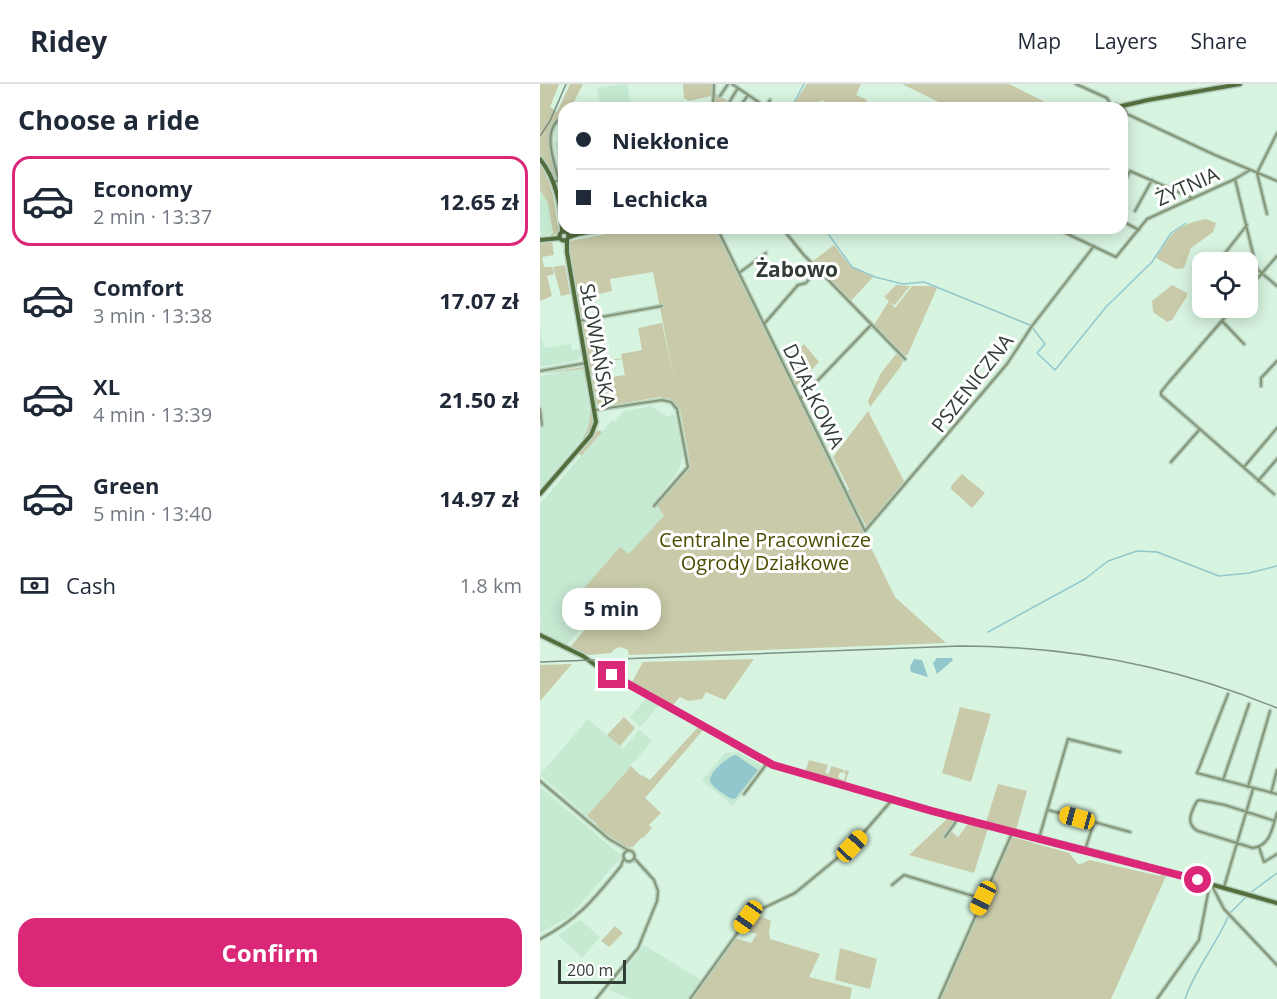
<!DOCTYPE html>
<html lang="en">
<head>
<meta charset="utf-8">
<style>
	:root { --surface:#fff; --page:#f2f2f3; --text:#1f2937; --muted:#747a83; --line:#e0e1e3; --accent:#db2777 }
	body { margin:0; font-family:"Open Sans",sans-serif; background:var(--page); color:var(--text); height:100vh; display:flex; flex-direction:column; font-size:22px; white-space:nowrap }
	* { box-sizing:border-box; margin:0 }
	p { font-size:20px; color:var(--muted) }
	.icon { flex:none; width:33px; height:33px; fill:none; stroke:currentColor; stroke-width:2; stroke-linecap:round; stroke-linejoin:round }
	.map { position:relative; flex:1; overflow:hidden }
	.panel { display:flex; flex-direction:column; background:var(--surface); width:540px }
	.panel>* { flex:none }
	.banner { position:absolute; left:18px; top:18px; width:570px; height:132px; border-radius:18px; box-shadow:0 3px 15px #0003; display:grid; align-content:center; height:132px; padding:0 18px; background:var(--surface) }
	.buttons { position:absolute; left:652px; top:168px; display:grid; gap:12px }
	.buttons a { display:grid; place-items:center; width:66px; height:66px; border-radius:12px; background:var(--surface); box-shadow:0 3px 15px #0003; font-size:30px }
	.scale { position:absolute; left:18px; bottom:15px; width:68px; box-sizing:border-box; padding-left:6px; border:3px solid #313d35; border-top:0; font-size:16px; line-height:21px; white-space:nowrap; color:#313d35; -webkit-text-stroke:4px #fff; paint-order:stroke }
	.end { position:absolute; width:27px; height:27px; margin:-14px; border:8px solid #db2777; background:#fff; box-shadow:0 0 0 3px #fff }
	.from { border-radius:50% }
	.bubble { position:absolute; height:42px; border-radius:18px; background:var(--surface); box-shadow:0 3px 15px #0003; font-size:20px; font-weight:700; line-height:42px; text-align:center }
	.car { position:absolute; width:18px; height:36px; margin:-18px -9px; border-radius:8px; box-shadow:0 0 4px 2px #0007; background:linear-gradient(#f5c518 24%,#345 0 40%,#f5c518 0 76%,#345 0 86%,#f5c518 0) }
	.banner b { display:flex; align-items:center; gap:21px; height:57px; font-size:22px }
	.banner b+b { border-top:2px solid var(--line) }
	.banner i { width:15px; height:15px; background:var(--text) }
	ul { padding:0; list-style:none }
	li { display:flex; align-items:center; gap:18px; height:90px; margin:0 12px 9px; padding:0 6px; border:3px solid transparent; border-radius:18px }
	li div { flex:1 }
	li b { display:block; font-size:22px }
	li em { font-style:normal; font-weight:700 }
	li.current { border-color:var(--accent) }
	li>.icon { width:54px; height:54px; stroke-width:1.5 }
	h2 { padding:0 18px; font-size:27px; line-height:72px }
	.pay { display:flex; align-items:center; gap:15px; height:66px; padding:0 18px; font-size:22px }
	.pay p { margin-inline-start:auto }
	.action { display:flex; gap:12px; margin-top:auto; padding:12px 18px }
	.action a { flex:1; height:69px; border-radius:18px; background:var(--accent); color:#fff; font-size:24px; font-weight:700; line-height:69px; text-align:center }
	header { display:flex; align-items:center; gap:36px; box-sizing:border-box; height:84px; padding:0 30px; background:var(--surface); border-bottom:2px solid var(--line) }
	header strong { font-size:28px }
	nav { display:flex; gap:33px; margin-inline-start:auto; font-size:21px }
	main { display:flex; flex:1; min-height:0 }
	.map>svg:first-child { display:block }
</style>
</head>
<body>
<header>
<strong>Ridey</strong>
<nav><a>Map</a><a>Layers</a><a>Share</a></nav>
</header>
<main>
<section class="panel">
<h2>Choose a ride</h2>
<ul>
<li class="current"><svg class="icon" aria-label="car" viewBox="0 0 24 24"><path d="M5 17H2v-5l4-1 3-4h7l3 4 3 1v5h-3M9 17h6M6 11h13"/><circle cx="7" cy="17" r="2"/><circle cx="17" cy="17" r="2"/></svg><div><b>Economy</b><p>2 min · 13:37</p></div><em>12.65 zł</em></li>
<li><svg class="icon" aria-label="car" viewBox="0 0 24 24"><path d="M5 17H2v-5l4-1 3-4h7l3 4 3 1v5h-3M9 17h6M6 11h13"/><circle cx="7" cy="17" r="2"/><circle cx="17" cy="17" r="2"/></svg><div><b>Comfort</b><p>3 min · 13:38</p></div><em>17.07 zł</em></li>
<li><svg class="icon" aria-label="car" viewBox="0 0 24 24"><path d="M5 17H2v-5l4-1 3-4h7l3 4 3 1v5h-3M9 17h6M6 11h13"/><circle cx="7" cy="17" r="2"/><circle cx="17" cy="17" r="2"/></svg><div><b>XL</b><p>4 min · 13:39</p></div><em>21.50 zł</em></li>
<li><svg class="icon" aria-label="car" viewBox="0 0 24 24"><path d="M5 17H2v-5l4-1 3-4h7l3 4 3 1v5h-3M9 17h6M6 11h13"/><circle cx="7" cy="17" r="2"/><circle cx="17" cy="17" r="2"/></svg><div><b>Green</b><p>5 min · 13:40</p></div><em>14.97 zł</em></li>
</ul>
<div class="pay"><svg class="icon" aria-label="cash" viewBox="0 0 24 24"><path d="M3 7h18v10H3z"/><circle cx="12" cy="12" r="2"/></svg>Cash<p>1.8 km</p></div>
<div class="action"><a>Confirm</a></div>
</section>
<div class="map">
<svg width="737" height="915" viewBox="0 0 737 915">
	<rect width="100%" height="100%" fill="#d7f4e0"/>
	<!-- built -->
	<path fill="#c6e9d2" d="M82,0h5l5,24h-31l-4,-20z
		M24,53v39l-3,-1 -6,-32z
		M0,106l8,13 5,30 -13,4z
		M0,246l4,18 27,-4 1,6 8,-1 1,6 -3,5 -38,7z
		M43,284l8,52 -3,12 -48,56v-112z
		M111,322l15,10h4l2,-2 3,2 8,39 -4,15 -24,31 9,15 -35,39 -9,-7 -48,55 17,16 -22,26 -27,-15v-9l2,-2 -2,-2v-113l72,-84 3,2 9,-11z
		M106,615l13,6 -19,22 -10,-10z
		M48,635l35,30 17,-19 12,11 -65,75 -47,-41z
		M198,668l23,13 1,5 -29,36 -30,-25v-2l22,-26z
		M0,703l82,69 -52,60 -30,17z
		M40,836l20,17 -18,21 -24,-23z
		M104,861l57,35 -13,19h-57l-22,-9z"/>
	<!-- green -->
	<path fill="#c9caa9" d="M0,0h19l-9,23 7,5 13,-28h13l-12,24h-7v7c-24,11 -12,45 -7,64l-3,-1 -14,-20z
		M143,0h29l-1,12 -22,5 -5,-3z
		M267,0h54l-5,11 11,5 -3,8h-37l-4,-8 -7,3 2,5h-24l2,-8z
		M362,0h107l48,24h-106z
		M175,9l24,15h-25z
		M0,81c15,20 14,44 19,67l-8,4v-2l2,-1 -5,-30 -8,-13z
		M666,135l10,4 -3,9 -22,16 -7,20 -8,1 -20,-11c15,-25 20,-33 50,-39z
		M95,144h81l179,369 51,46 -317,12 -1,-5 -7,-3 -5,1 -5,5 -22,2 -19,-8 22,-26 -21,-18 49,-56 9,7 31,-34 4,-4 -7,-11 33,-42 -10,-54 -10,-10 -10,-2 -61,10 -2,-2 -5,-24 3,-4 5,-1 1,3 24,-4 -3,-16 -24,4 1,12 -6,1 -3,-3 -3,-16 2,-1h-3l-5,-34 8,-2 8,42 25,-4 -1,-4 21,-4 -4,-22 24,-5 13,62 -22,-113 -43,7 2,12 -13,3 -3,-12 -12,3 5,31 -9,2 -13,-73 3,-4z
		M12,157l2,14 -12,2 2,10h8l2,7 -7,2 5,20 -12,5v-58z
		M294,161l17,22 22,10 -22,24 -38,-40z
		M25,181l5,29 -9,2 -8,-29z
		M356,201l14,1 -15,19 -4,-2 4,5 17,-22h18l7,2 -29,66 -3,2 -31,-31 15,-24 -5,-4z
		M632,201l15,8v3l-15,24 -5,2 -14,-10 -1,-11z
		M264,260l15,18 -23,24 -11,-22z
		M357,269l6,8 -2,5 -31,41 -2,-6 13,-28z
		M43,283c4,12 12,50 8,62 -3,6 -8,10 -12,15 19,-24 9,-47 4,-75l-43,5z
		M328,327l37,72 -38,44 -20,-35 2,-3 -16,-32z
		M58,346v2l1,-2 3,2 -21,24 -3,-4z
		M422,390l23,19 -13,15 -21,-19v-3z
		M214,575l-29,41 -19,-8 -4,7 -14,2 -8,-4 -8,9 -40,-24 11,-20z
		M32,580l-32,37v-36z
		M420,623l31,7 -20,68 -29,-9z
		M84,633l11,11 -15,18 -13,-11z
		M158,643l5,3 -58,68 16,15 -12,12 3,3 -9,10h-2l-8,9 -6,1 -31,-21 1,-3 -10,-8 44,-50 10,10 1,-1 8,5z
		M269,676l19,5 -3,8 4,1 2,-8 13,4 -1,3 -3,-1 -2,6 6,2 2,-5 -2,-2 1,-3 4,1 -4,13 -40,-11z
		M458,700l29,7 -11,39 -30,-8z
		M406,734l9,2 -8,13 1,1 3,-3 7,6 10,-13 20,4 -14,45 -65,-18 36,-34z
		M472,753l57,16 9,11 6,-1 5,-3 71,16 2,-2 4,2 -55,123h-171z
		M215,830l16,7 -2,11 1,7 50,15 -11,23 43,11 -2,11h-158l43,-61 16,5 6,-9 -16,-4 11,-15z
		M75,842l8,7 -14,14 -8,-6z
		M300,864l37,11 -7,30 -35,-9z"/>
	<!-- water -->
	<path fill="#92c7cd" d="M397,574h15l1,2 -16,14 -4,-11z
		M374,575l8,1 6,17 -17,-5 -1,-5z
		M196,671l22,15 -22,28 -4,1c-6,-3 -20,-12 -22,-18 -1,-9 18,-25 26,-26z"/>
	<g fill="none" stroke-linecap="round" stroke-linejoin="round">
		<!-- stream -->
		<path stroke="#92c7cd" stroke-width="1.5" d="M251,24l13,-24
			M284,144l28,39 23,10 28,7 21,-2 106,43
			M492,243l13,17 -8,9 18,17 51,-63 46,-45 19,-29 15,-10
			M448,548l97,-53 23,-18 29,-10 20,1 62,24 30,-3 28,-7
			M710,809l27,-20
			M691,828l15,-15
			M645,915c11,-32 30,-52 43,-82"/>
		<!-- street casing -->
		<g stroke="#b6cfbe" stroke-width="5">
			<path id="street" d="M192,0l34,23
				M536,0l31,14 4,7
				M180,12l8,-12
				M190,17l8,-13
				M583,22l4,8 88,41 62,26
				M173,24l1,-24
				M179,24h4
				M199,24l9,-13
				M212,24l5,-7
				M225,24l5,-8
				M695,95l21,87 2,4 19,16
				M19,97c-5,-20 -19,-53 5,-65
				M13,98l11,-3
				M582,103l8,-16 62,27
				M595,127l17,-31
				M727,130l-10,-41 20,-40
				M582,137l17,9
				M177,144l148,303 142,-167 25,-38 62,-80
				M242,144l21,26 102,105
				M515,144l61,29 31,-38 88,-40 15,-9
				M685,169l22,-28
				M199,189l27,-20
				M708,205l29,-33
				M693,224l-64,74 -8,10v3l113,99
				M39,237l83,-15
				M682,237l22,23
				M224,240l34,-39 8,-2 11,-14
				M0,287l46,-8
				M721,302v-8l16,-17
				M260,315l71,-74
				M0,325l2,16
				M55,326l67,-10 9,2 6,7 11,58 -34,39
				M631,378l29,-33
				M704,383l33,-39
				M718,397l19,-22
				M688,610l-31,79 80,21
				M683,696l26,-76
				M0,697l69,58 19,11
				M708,703l22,-76
				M731,709l6,-23
				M204,710l24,-32
				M508,726l46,12
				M735,737l-50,-16 -25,-5 -3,1c-6,11 -12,23 1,30l55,17c18,-3 19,-20 24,-35
				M405,753l10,-14 2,-6
				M499,754l29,-99 52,13
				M719,763l5,15 13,-8
				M545,766l9,-28 36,10
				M83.5 772a5.5 5.5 0 1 1 11 0a5.5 5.5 0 1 1-11 0Z
				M671,800l13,25 53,56
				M352,801l12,-10 79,24
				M684,803l29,-98
				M0,855c39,-20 54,-40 81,-73l3,-8
				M56,915l42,-51 19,-47 1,-10 -4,-11 -20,-22
				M150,915l61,-85 44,-21 57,-47 40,-46
				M399,915l74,-168
				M617,915l42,-59 11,-57"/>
		</g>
		<!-- secondary casing -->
		<g stroke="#b6cfbe" stroke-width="7">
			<path id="secondary" d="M563,24l13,-3
				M573,24l35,-8 92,-16
				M0,75c16,20 22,49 22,73
				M19.5 152a4.5 4.5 0 1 1 9 0a4.5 4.5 0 1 1-9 0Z
				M29,153l9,-3 33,-6
				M0,156l20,-2
				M0,410l51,-59 5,-13 -29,-170v-12
				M0,551l43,21 12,9 178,100 159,46 197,50 148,42"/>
		</g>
		<!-- street -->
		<use href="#street" stroke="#849675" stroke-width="2"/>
		<!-- secondary -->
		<use href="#secondary" stroke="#536d3d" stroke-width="4"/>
		<!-- rail -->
		<path stroke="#7d9083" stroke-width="1.5" d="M0,52l10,-15 16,-37
			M0,578l420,-16c110,0 215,20 317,62"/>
	</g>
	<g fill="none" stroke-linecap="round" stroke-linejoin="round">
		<!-- route -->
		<path stroke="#db2777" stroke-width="8" d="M72,591l161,90 159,46 266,69"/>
	</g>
	<g text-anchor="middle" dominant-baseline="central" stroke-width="6" stroke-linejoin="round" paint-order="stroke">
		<!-- street labels -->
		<g font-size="20" fill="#313d35" stroke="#fff">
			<text transform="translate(647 102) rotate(-24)">ŻYTNIA</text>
			<text transform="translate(58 261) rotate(80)">SŁOWIAŃSKA</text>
			<text transform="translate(432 299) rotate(-52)">PSZENICZNA</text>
			<text transform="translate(274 312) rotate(64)">DZIAŁKOWA</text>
		</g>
		<!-- park labels -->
		<g font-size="20" fill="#4e4c03" stroke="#fff">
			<text x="225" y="455">Centralne Pracownicze<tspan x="225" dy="23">Ogrody Działkowe</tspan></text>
		</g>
		<!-- neighbourhood labels -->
		<g font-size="21" font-weight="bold" fill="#313d35" stroke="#fff">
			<text x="257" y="185">Żabowo</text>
		</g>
	</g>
</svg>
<div class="buttons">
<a><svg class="icon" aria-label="locate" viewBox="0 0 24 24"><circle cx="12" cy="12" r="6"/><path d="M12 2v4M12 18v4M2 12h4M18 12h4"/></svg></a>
</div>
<div class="scale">200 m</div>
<i class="end from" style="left:658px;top:796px"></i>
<i class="end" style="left:72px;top:591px"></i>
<div class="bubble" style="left:22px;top:504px;width:99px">5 min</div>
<i class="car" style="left:537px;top:734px;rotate:285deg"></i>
<i class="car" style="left:312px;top:762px;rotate:43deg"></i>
<i class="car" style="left:443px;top:814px;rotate:205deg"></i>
<i class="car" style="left:208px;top:833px;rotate:215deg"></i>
<div class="banner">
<b><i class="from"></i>Niekłonice</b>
<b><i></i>Lechicka</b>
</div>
</div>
</main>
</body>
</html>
